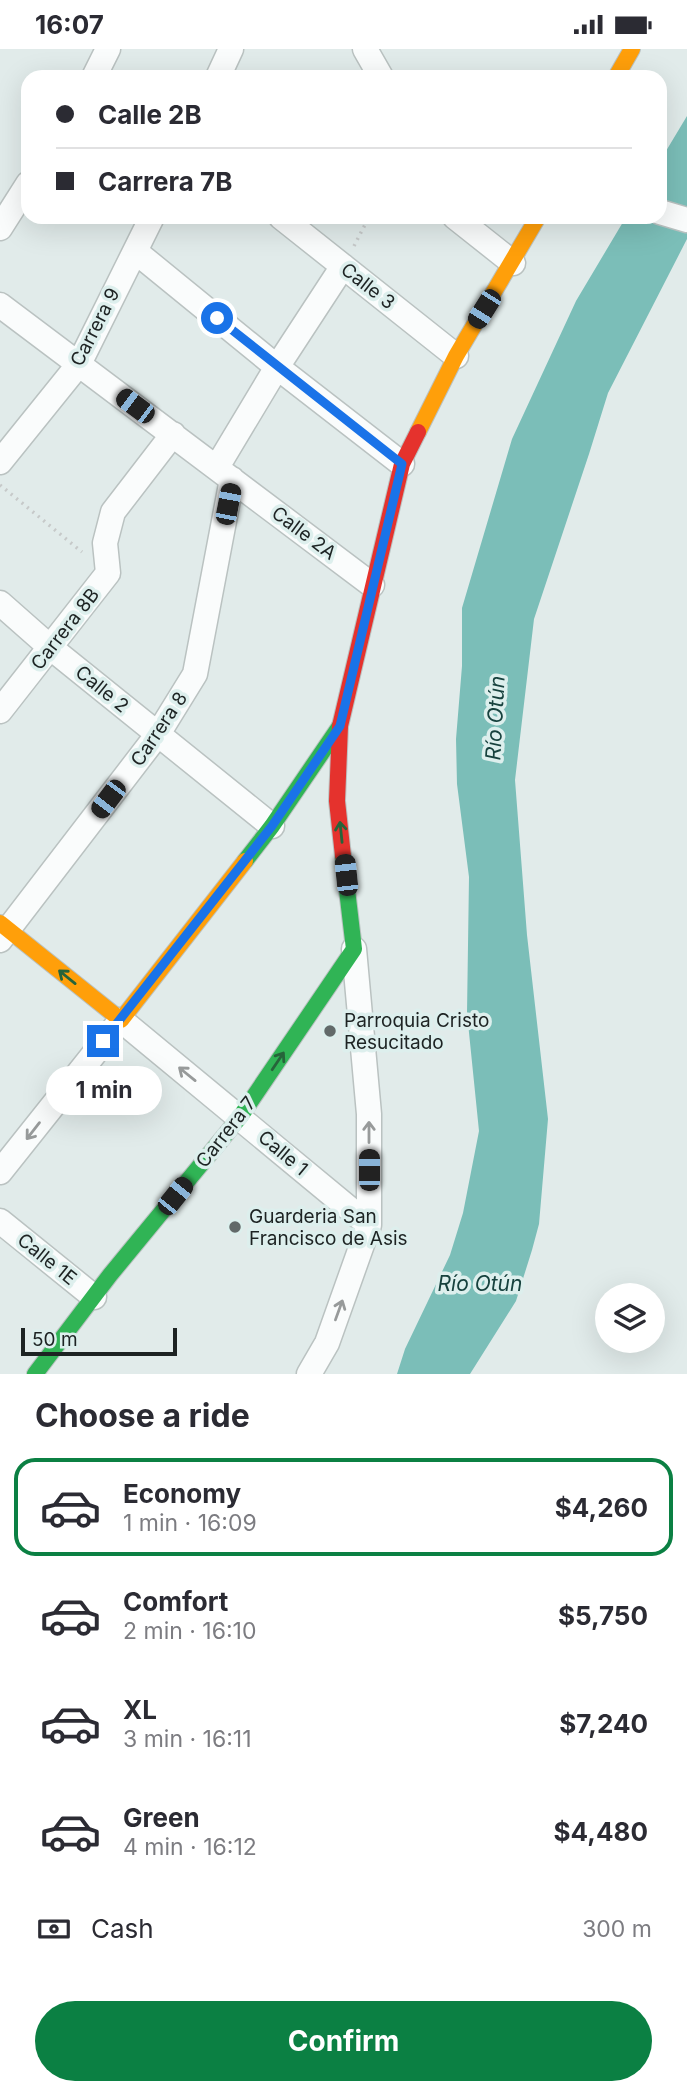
<!DOCTYPE html>
<html lang="en">
<head>
<meta charset="utf-8">
<style>
	:root { --surface:#fff; --page:#f2f2f3; --text:#2b2b33; --muted:#7c7c81; --line:#e1e1e2; --accent:#0b8043 }
	body { margin:0; font-family:Inter,sans-serif; background:var(--page); color:var(--text); height:100vh; display:flex; flex-direction:column; font-size:26px; white-space:nowrap }
	* { box-sizing:border-box; margin:0 }
	p { font-size:23px; color:var(--muted) }
	.icon { flex:none; width:38px; height:38px; fill:none; stroke:currentColor; stroke-width:2; stroke-linecap:round; stroke-linejoin:round }
	.map { position:relative; height:1325px; overflow:hidden }
	.side { display:flex; flex-direction:column; background:var(--surface); flex:1 }
	.side>* { flex:none }
	.top-card { position:absolute; left:21px; top:21px; width:646px; height:154px; border-radius:21px; box-shadow:0 7px 28px #0002; display:grid; align-content:center; height:154px; padding:0 35px; background:var(--surface) }
	.buttons { position:absolute; left:595px; top:1234px; display:grid; gap:14px }
	.buttons a { display:grid; place-items:center; width:70px; height:70px; border-radius:50%; background:var(--surface); box-shadow:0 7px 28px #0002; font-size:35px }
	.scale { position:absolute; left:21px; bottom:18px; width:156px; box-sizing:border-box; padding-left:7px; border:4px solid #1d2323; border-top:0; font-size:19px; line-height:24px; white-space:nowrap; color:#1d2323; -webkit-text-stroke:5px #ddefed; paint-order:stroke }
	.end { position:absolute; width:32px; height:32px; margin:-16px; border:9px solid #1a73e8; background:#fff; box-shadow:0 0 0 4px #fff }
	.from { border-radius:50% }
	.bubble { position:absolute; height:49px; border-radius:24px; background:var(--surface); box-shadow:0 7px 28px #0002; font-size:23px; font-weight:700; line-height:49px; text-align:center }
	.car { position:absolute; width:21px; height:42px; margin:-21px -10px; border-radius:9px; box-shadow:0 0 5px 2px #0007; background:linear-gradient(#222 24%,#8ab4d8 0 40%,#222 0 76%,#8ab4d8 0 86%,#222 0) }
	.top-card b { display:flex; align-items:center; gap:24px; height:66px; font-size:26px }
	.top-card b+b { border-top:2px solid var(--line) }
	.top-card i { width:18px; height:18px; background:var(--text) }
	ul { padding:0; list-style:none }
	li { display:flex; align-items:center; gap:21px; height:98px; margin:0 14px 10px; padding:0 21px; border:4px solid transparent; border-radius:21px }
	li div { flex:1 }
	li b { display:block; font-size:26px }
	li em { font-style:normal; font-weight:700 }
	li.current { border-color:var(--accent) }
	li>.icon { width:63px; height:63px; stroke-width:1.5 }
	h2 { padding:0 35px; font-size:32px; line-height:84px }
	.pay { display:flex; align-items:center; gap:18px; height:77px; padding:0 35px; font-size:26px }
	.pay p { margin-inline-start:auto }
	.primary-button { display:flex; gap:14px; margin-top:auto; padding:14px 35px }
	.primary-button a { flex:1; height:80px; border-radius:42px; background:var(--accent); color:#fff; font-size:28px; font-weight:700; line-height:80px; text-align:center }
	.status { display:flex; justify-content:space-between; align-items:center; height:49px; padding:0 35px; background:var(--surface); direction:ltr }
	.status svg { height:19px; fill:currentColor }
	.map>svg:first-child { display:block }
</style>
</head>
<body>
<div class="status"><b>16:07</b><svg viewBox="0 0 49 12"><path d="M0 12V9h3v3zM5 12V6h3v6zM10 12V3h3v9zM15 12V0h3v12zM26 1h20v11H26zM47 4h2v5h-2z"/></svg></div>
<div class="map">
<svg width="687" height="1325" viewBox="0 0 687 1325">
	<rect width="100%" height="100%" fill="#e1ebea"/>
	<!-- water -->
	<path fill="#7bbeb8" d="M687,67v123l-79,154 -19,61 -55,165 -19,161 12,155 21,184 -9,105 -7,26 -16,51 -46,73h-73l8,-25 45,-94 13,-42 16,-82 -12,-118 2,-136 -12,-93 -1,-45 6,-73v-58l50,-169 64,-138 50,-84h34v-56z"/>
	<g fill="none" stroke-linecap="round" stroke-linejoin="round">
		<!-- street casing -->
		<g stroke="#bac2c1" stroke-width="27">
			<path id="street" d="M365,0l16,28
				M94,28l14,-28
				M218,28l13,-28
				M660,163l27,8
				M281,168l175,139
				M455,168l58,46
				M0,179l28,-44
				M136,203l141,115 125,97
				M0,256l372,280
				M0,413l79,-98 73,-147
				M217,418l60,-100 66,-101
				M0,554l51,45 221,178
				M0,662l108,-138 -3,-30 8,-31 60,-78
				M0,891l158,-206 37,-60 37,-195
				M0,1123l121,-152 248,205
				M0,1172l94,76
				M309,1325l18,-31 42,-118v-111l-15,-165"/>
		</g>
		<!-- fast casing -->
		<g stroke="#bac2c1" stroke-width="18">
			<path id="fast" d="M245,812l27,-35 68,-100
				M35,1325l75,-99 130,-158 114,-168 -11,-93"/>
		</g>
		<!-- slow casing -->
		<g stroke="#bac2c1" stroke-width="18">
			<path id="slow" d="M616,28l16,-28
				M418,383l38,-76 82,-139
				M0,874l121,97 124,-159"/>
		</g>
		<!-- jam casing -->
		<g stroke="#bac2c1" stroke-width="18">
			<path id="jam" d="M343,807l-6,-55 3,-75 62,-262 16,-32"/>
		</g>
		<!-- path -->
		<path stroke="#c6c9c9" stroke-width="3.5" stroke-dasharray="2 5" stroke-linecap="butt" d="M354,197l15,-29
			M0,436l82,67"/>
		<!-- street -->
		<use href="#street" stroke="#fafcfc" stroke-width="24"/>
		<!-- fast -->
		<use href="#fast" stroke="#30b455" stroke-width="16"/>
		<!-- slow -->
		<use href="#slow" stroke="#ff9f0a" stroke-width="16"/>
		<!-- jam -->
		<use href="#jam" stroke="#e5322d" stroke-width="16"/>
	</g>
	<!-- one-way arrows -->
	<defs><path id="oneway-shaft" d="M-6 0H5M1.5-3L5.5 0L1.5 3" fill="none" stroke-width="1.6" stroke-linecap="round" stroke-linejoin="round" transform="scale(1.75)"/></defs>
	<g stroke="#26643a">
		<use href="#oneway-shaft" transform="translate(341 783) rotate(-96)"/>
		<use href="#oneway-shaft" transform="translate(67 928) rotate(-141)"/>
		<use href="#oneway-shaft" transform="translate(278 1012) rotate(-56)"/>
	</g>
	<g stroke="#979a9a">
		<use href="#oneway-shaft" transform="translate(187 1025) rotate(-141)"/>
		<use href="#oneway-shaft" transform="translate(33 1082) rotate(128)"/>
		<use href="#oneway-shaft" transform="translate(369 1083) rotate(-90)"/>
		<use href="#oneway-shaft" transform="translate(339 1261) rotate(-70)"/>
	</g>
	<g fill="none" stroke-linecap="round" stroke-linejoin="round">
		<!-- route -->
		<path stroke="#1a73e8" stroke-width="9" d="M103,992l169,-215 68,-100 62,-262 -185,-146"/>
	</g>
	<!-- markers -->
	<g fill="#626969" stroke="#ddefed" stroke-width="2.5">
		<circle cx="330" cy="982" r="7"/>
		<circle cx="235" cy="1178" r="7"/>
	</g>
	<g text-anchor="middle" dominant-baseline="central" stroke-width="7" stroke-linejoin="round" paint-order="stroke">
		<!-- street labels -->
		<g font-size="19" fill="#1d2323" stroke="#ddefed">
			<text transform="translate(368 237) rotate(38)">Calle 3</text>
			<text transform="translate(95 278) rotate(-63)">Carrera 9</text>
			<text transform="translate(304 484) rotate(37)">Calle 2A</text>
			<text transform="translate(65 580) rotate(-52)">Carrera 8B</text>
			<text transform="translate(102 640) rotate(39)">Calle 2</text>
			<text transform="translate(159 680) rotate(-56)">Carrera 8</text>
			<text transform="translate(226 1083) rotate(-52)">Carrera 7</text>
			<text transform="translate(283 1104) rotate(40)">Calle 1</text>
			<text transform="translate(47 1210) rotate(39)">Calle 1E</text>
		</g>
		<!-- poi labels -->
		<g font-size="19" fill="#1d2323" stroke="#ddefed" text-anchor="start">
			<text x="344" y="971">Parroquia Cristo<tspan x="344" dy="22">Resucitado</tspan></text>
			<text x="249" y="1167">Guarderia San<tspan x="249" dy="22">Francisco de Asis</tspan></text>
		</g>
		<!-- water labels -->
		<g font-size="21" font-style="italic" fill="#17423e" stroke="#ddefed">
			<text transform="translate(495 669) rotate(-87)">Río Otún</text>
			<text x="480" y="1234">Río Otún</text>
		</g>
	</g>
</svg>
<div class="buttons">
<a><svg class="icon" aria-label="layers" viewBox="0 0 24 24"><path d="M12 4l9 5-9 5-9-5zM3 14l9 5 9-5"/></svg></a>
</div>
<div class="scale">50 m</div>
<i class="end from" style="left:217px;top:269px"></i>
<i class="end" style="left:103px;top:992px"></i>
<div class="bubble" style="left:46px;top:1017px;width:116px">1 min</div>
<i class="car" style="left:484px;top:260px;rotate:212deg"></i>
<i class="car" style="left:135px;top:357px;rotate:307deg"></i>
<i class="car" style="left:228px;top:455px;rotate:11deg"></i>
<i class="car" style="left:108px;top:750px;rotate:217deg"></i>
<i class="car" style="left:346px;top:826px;rotate:354deg"></i>
<i class="car" style="left:369px;top:1121px;rotate:0deg"></i>
<i class="car" style="left:175px;top:1147px;rotate:39deg"></i>
<div class="top-card">
<b><i class="from"></i>Calle 2B</b>
<b><i></i>Carrera 7B</b>
</div>
</div>
<section class="side">
<h2>Choose a ride</h2>
<ul>
<li class="current"><svg class="icon" aria-label="car" viewBox="0 0 24 24"><path d="M5 17H2v-5l4-1 3-4h7l3 4 3 1v5h-3M9 17h6M6 11h13"/><circle cx="7" cy="17" r="2"/><circle cx="17" cy="17" r="2"/></svg><div><b>Economy</b><p>1 min · 16:09</p></div><em>$4,260</em></li>
<li><svg class="icon" aria-label="car" viewBox="0 0 24 24"><path d="M5 17H2v-5l4-1 3-4h7l3 4 3 1v5h-3M9 17h6M6 11h13"/><circle cx="7" cy="17" r="2"/><circle cx="17" cy="17" r="2"/></svg><div><b>Comfort</b><p>2 min · 16:10</p></div><em>$5,750</em></li>
<li><svg class="icon" aria-label="car" viewBox="0 0 24 24"><path d="M5 17H2v-5l4-1 3-4h7l3 4 3 1v5h-3M9 17h6M6 11h13"/><circle cx="7" cy="17" r="2"/><circle cx="17" cy="17" r="2"/></svg><div><b>XL</b><p>3 min · 16:11</p></div><em>$7,240</em></li>
<li><svg class="icon" aria-label="car" viewBox="0 0 24 24"><path d="M5 17H2v-5l4-1 3-4h7l3 4 3 1v5h-3M9 17h6M6 11h13"/><circle cx="7" cy="17" r="2"/><circle cx="17" cy="17" r="2"/></svg><div><b>Green</b><p>4 min · 16:12</p></div><em>$4,480</em></li>
</ul>
<div class="pay"><svg class="icon" aria-label="cash" viewBox="0 0 24 24"><path d="M3 7h18v10H3z"/><circle cx="12" cy="12" r="2"/></svg>Cash<p>300 m</p></div>
<div class="primary-button"><a>Confirm</a></div>
</section>
</body>
</html>
